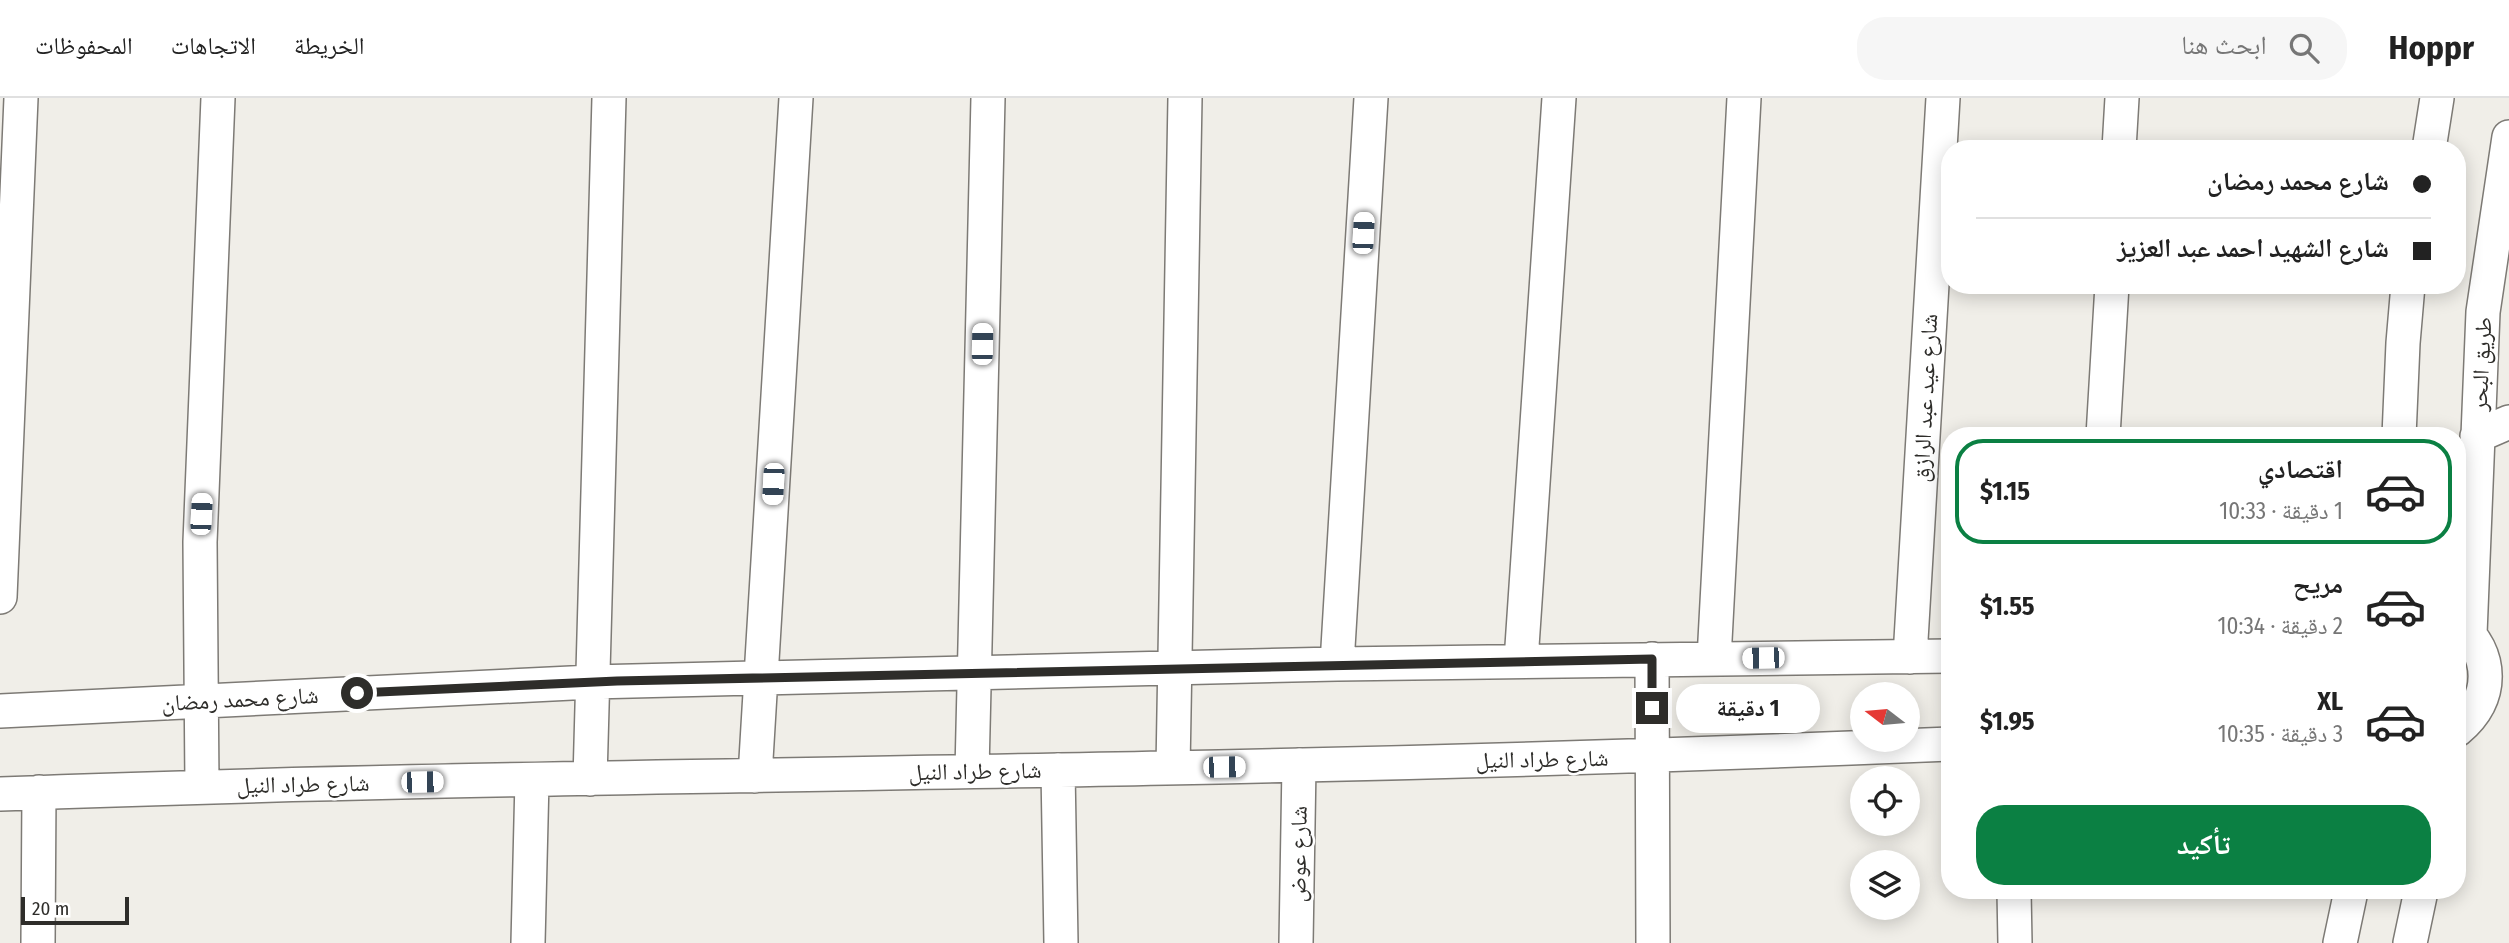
<!DOCTYPE html>
<html lang="ar">
<head>
<meta charset="utf-8">
<style>
	:root { --surface:#fff; --page:#f6f6f6; --text:#222; --muted:#767676; --line:#e0e0e0; --accent:#0b8043 }
	body { margin:0; font-family:"Fira Sans Condensed","Noto Naskh Arabic",sans-serif; background:var(--page); color:var(--text); direction:rtl; height:100vh; display:flex; flex-direction:column; font-size:26px; white-space:nowrap }
	* { box-sizing:border-box; margin:0 }
	p { font-size:23px; color:var(--muted) }
	.icon { flex:none; width:38px; height:38px; fill:none; stroke:currentColor; stroke-width:2; stroke-linecap:round; stroke-linejoin:round }
	.map { position:relative; flex:1; overflow:hidden; direction:ltr }
	.drawer { position:absolute; left:1941px; top:329px; width:525px; height:472px; display:flex; flex-direction:column; background:var(--surface); border-radius:28px; box-shadow:0 4px 18px #0003; direction:rtl }
	.drawer>* { flex:none }
	.guide { position:absolute; left:1941px; top:42px; width:525px; height:154px; border-radius:28px; box-shadow:0 4px 18px #0003; direction:rtl; display:grid; align-content:center; height:154px; padding:0 35px; background:var(--surface) }
	.needle { width:46px; rotate:286deg }
	.controls { position:absolute; left:1850px; top:584px; display:grid; gap:14px }
	.controls a { display:grid; place-items:center; width:70px; height:70px; border-radius:50%; background:var(--surface); box-shadow:0 4px 18px #0003; font-size:35px }
	.scale { position:absolute; left:21px; bottom:18px; width:108px; box-sizing:border-box; padding-left:7px; border:4px solid #2e2d2a; border-top:0; font-size:19px; line-height:24px; white-space:nowrap; color:#2e2d2a; -webkit-text-stroke:5px #fff; paint-order:stroke }
	.end { position:absolute; width:32px; height:32px; margin:-16px; border:9px solid #2e2d2a; background:#fff; box-shadow:0 0 0 4px #fff }
	.from { border-radius:50% }
	.bubble { position:absolute; height:49px; border-radius:24px; background:var(--surface); box-shadow:0 4px 18px #0003; font-size:23px; font-weight:700; line-height:49px; text-align:center; direction:rtl }
	.car { position:absolute; width:21px; height:42px; margin:-21px -10px; border-radius:9px; box-shadow:0 0 5px 2px #0007; background:linear-gradient(#fff 24%,#345 0 40%,#fff 0 76%,#345 0 86%,#fff 0) }
	.guide b { display:flex; align-items:center; gap:24px; height:66px; font-size:26px }
	.guide b+b { border-top:2px solid var(--line) }
	.guide i { width:18px; height:18px; background:var(--text) }
	ul { padding:12px 0 0; list-style:none }
	li { display:flex; align-items:center; gap:21px; height:105px; margin:0 14px 10px; padding:0 21px; border:4px solid transparent; border-radius:28px }
	li div { flex:1 }
	li b { display:block; font-size:26px }
	li em { font-style:normal; font-weight:700 }
	li.active { border-color:var(--accent) }
	li>.icon { width:63px; height:63px; stroke-width:1.5 }
	.cta { display:flex; gap:14px; margin-top:auto; padding:14px 35px }
	.cta a { flex:1; height:80px; border-radius:28px; background:var(--accent); color:#fff; font-size:28px; font-weight:700; line-height:80px; text-align:center }
	header { display:flex; align-items:center; gap:42px; box-sizing:border-box; height:98px; padding:0 35px; background:var(--surface); border-bottom:2px solid var(--line) }
	header strong { font-size:33px }
	nav { display:flex; gap:38px; margin-inline-start:auto; font-size:24px }
	.search { width:490px; height:63px; background:var(--page); display:flex; align-items:center; gap:18px; box-sizing:border-box; padding:0 24px; border-radius:28px; color:var(--muted); font-size:26px }
	.map>svg:first-child { display:block }
</style>
</head>
<body>
<header>
<strong>Hoppr</strong>
<div class="search"><svg class="icon" aria-label="search" viewBox="0 0 24 24"><circle cx="10" cy="10" r="6"/><path d="M15 15l6 6"/></svg>ابحث هنا</div>
<nav><a>الخريطة</a><a>الاتجاهات</a><a>المحفوظات</a></nav>
</header>
<div class="map">
<svg width="2509" height="845" viewBox="0 0 2509 845">
	<rect width="100%" height="100%" fill="#f0eee8"/>
	<g fill="none" stroke-linecap="round" stroke-linejoin="round">
		<!-- minor casing -->
		<g stroke="#7d7a75" stroke-width="36">
			<path id="minor" d="M2119,51l3,-51
				M2429,51l8,-51
				M2103,338l9,-151
				M2399,338l4,-93 5,-58
				M2477,338l32,-14
				M0,499l21,-499
				M2457,524c37,32 38,76 0,108
				M2470,536l13,-322 26,-175
				M1910,559l33,-559
				M1652,561l1,284
				M1714,561l30,-561
				M1521,563l38,-563
				M1337,566l34,-566
				M0,613l592,-29 745,-18 613,-8
				M1173,670l12,-670
				M1058,672l3,173
				M972,673l16,-673
				M755,678l41,-678
				M590,681l19,-681
				M202,688l-2,-244 18,-444
				M0,696c388,-15 777,-18 1166,-26 261,-5 522,-13 784,-24
				M2014,793l1,52
				M38,845l1,-151
				M528,845l4,-163
				M1296,845l3,-178
				M2340,845l11,-52
				M2410,845l11,-52"/>
		</g>
		<!-- minor -->
		<use href="#minor" stroke="#fff" stroke-width="33"/>
	</g>
	<g fill="none" stroke-linecap="round" stroke-linejoin="round">
		<!-- route -->
		<path stroke="#2e2d2a" stroke-width="9" d="M357,595l260,-12 1035,-22v49"/>
	</g>
	<g text-anchor="middle" dominant-baseline="central" stroke-width="5" stroke-linejoin="round" paint-order="stroke">
		<!-- street labels -->
		<g font-size="23" fill="#2e2d2a" stroke="#fff">
			<text transform="translate(2481 266) rotate(-87)">طريق البحر</text>
			<text transform="translate(1925 300) rotate(-87)">شارع عيد عبد الرازق</text>
			<text transform="translate(240 601) rotate(-3)">شارع محمد رمضان</text>
			<text transform="translate(1542 661) rotate(-1)">شارع طراد النيل</text>
			<text transform="translate(975 673) rotate(-1)">شارع طراد النيل</text>
			<text transform="translate(303 686) rotate(-1)">شارع طراد النيل</text>
			<text transform="translate(1298 756) rotate(-89)">شارع عوض</text>
		</g>
	</g>
</svg>
<div class="controls">
<a><svg class="needle" viewBox="-14 -14 28 28"><path d="M0-13l5 13h-10z" fill="#e53935"/><path d="M0 13l5-13h-10z" fill="#767676"/></svg></a>
<a><svg class="icon" aria-label="locate" viewBox="0 0 24 24"><circle cx="12" cy="12" r="6"/><path d="M12 2v4M12 18v4M2 12h4M18 12h4"/></svg></a>
<a><svg class="icon" aria-label="layers" viewBox="0 0 24 24"><path d="M12 4l9 5-9 5-9-5zM3 14l9 5 9-5"/></svg></a>
</div>
<div class="scale">20 m</div>
<i class="end from" style="left:357px;top:595px"></i>
<i class="end" style="left:1652px;top:610px"></i>
<div class="bubble" style="left:1676px;top:586px;width:144px">1 دقيقة</div>
<i class="car" style="left:1363px;top:135px;rotate:3deg"></i>
<i class="car" style="left:982px;top:246px;rotate:1deg"></i>
<i class="car" style="left:773px;top:386px;rotate:183deg"></i>
<i class="car" style="left:201px;top:416px;rotate:3deg"></i>
<i class="car" style="left:1763px;top:560px;rotate:269deg"></i>
<i class="car" style="left:1224px;top:669px;rotate:89deg"></i>
<i class="car" style="left:422px;top:684px;rotate:89deg"></i>
<div class="guide">
<b><i class="from"></i>شارع محمد رمضان</b>
<b><i></i>شارع الشهيد احمد عبد العزيز</b>
</div>
<section class="drawer">
<ul>
<li class="active"><svg class="icon" aria-label="car" viewBox="0 0 24 24"><path d="M5 17H2v-5l4-1 3-4h7l3 4 3 1v5h-3M9 17h6M6 11h13"/><circle cx="7" cy="17" r="2"/><circle cx="17" cy="17" r="2"/></svg><div><b>اقتصادي</b><p>1 دقيقة · 10:33</p></div><em>$1.15</em></li>
<li><svg class="icon" aria-label="car" viewBox="0 0 24 24"><path d="M5 17H2v-5l4-1 3-4h7l3 4 3 1v5h-3M9 17h6M6 11h13"/><circle cx="7" cy="17" r="2"/><circle cx="17" cy="17" r="2"/></svg><div><b>مريح</b><p>2 دقيقة · 10:34</p></div><em>$1.55</em></li>
<li><svg class="icon" aria-label="car" viewBox="0 0 24 24"><path d="M5 17H2v-5l4-1 3-4h7l3 4 3 1v5h-3M9 17h6M6 11h13"/><circle cx="7" cy="17" r="2"/><circle cx="17" cy="17" r="2"/></svg><div><b>XL</b><p>3 دقيقة · 10:35</p></div><em>$1.95</em></li>
</ul>
<div class="cta"><a>تأكيد</a></div>
</section>
</div>
</body>
</html>
